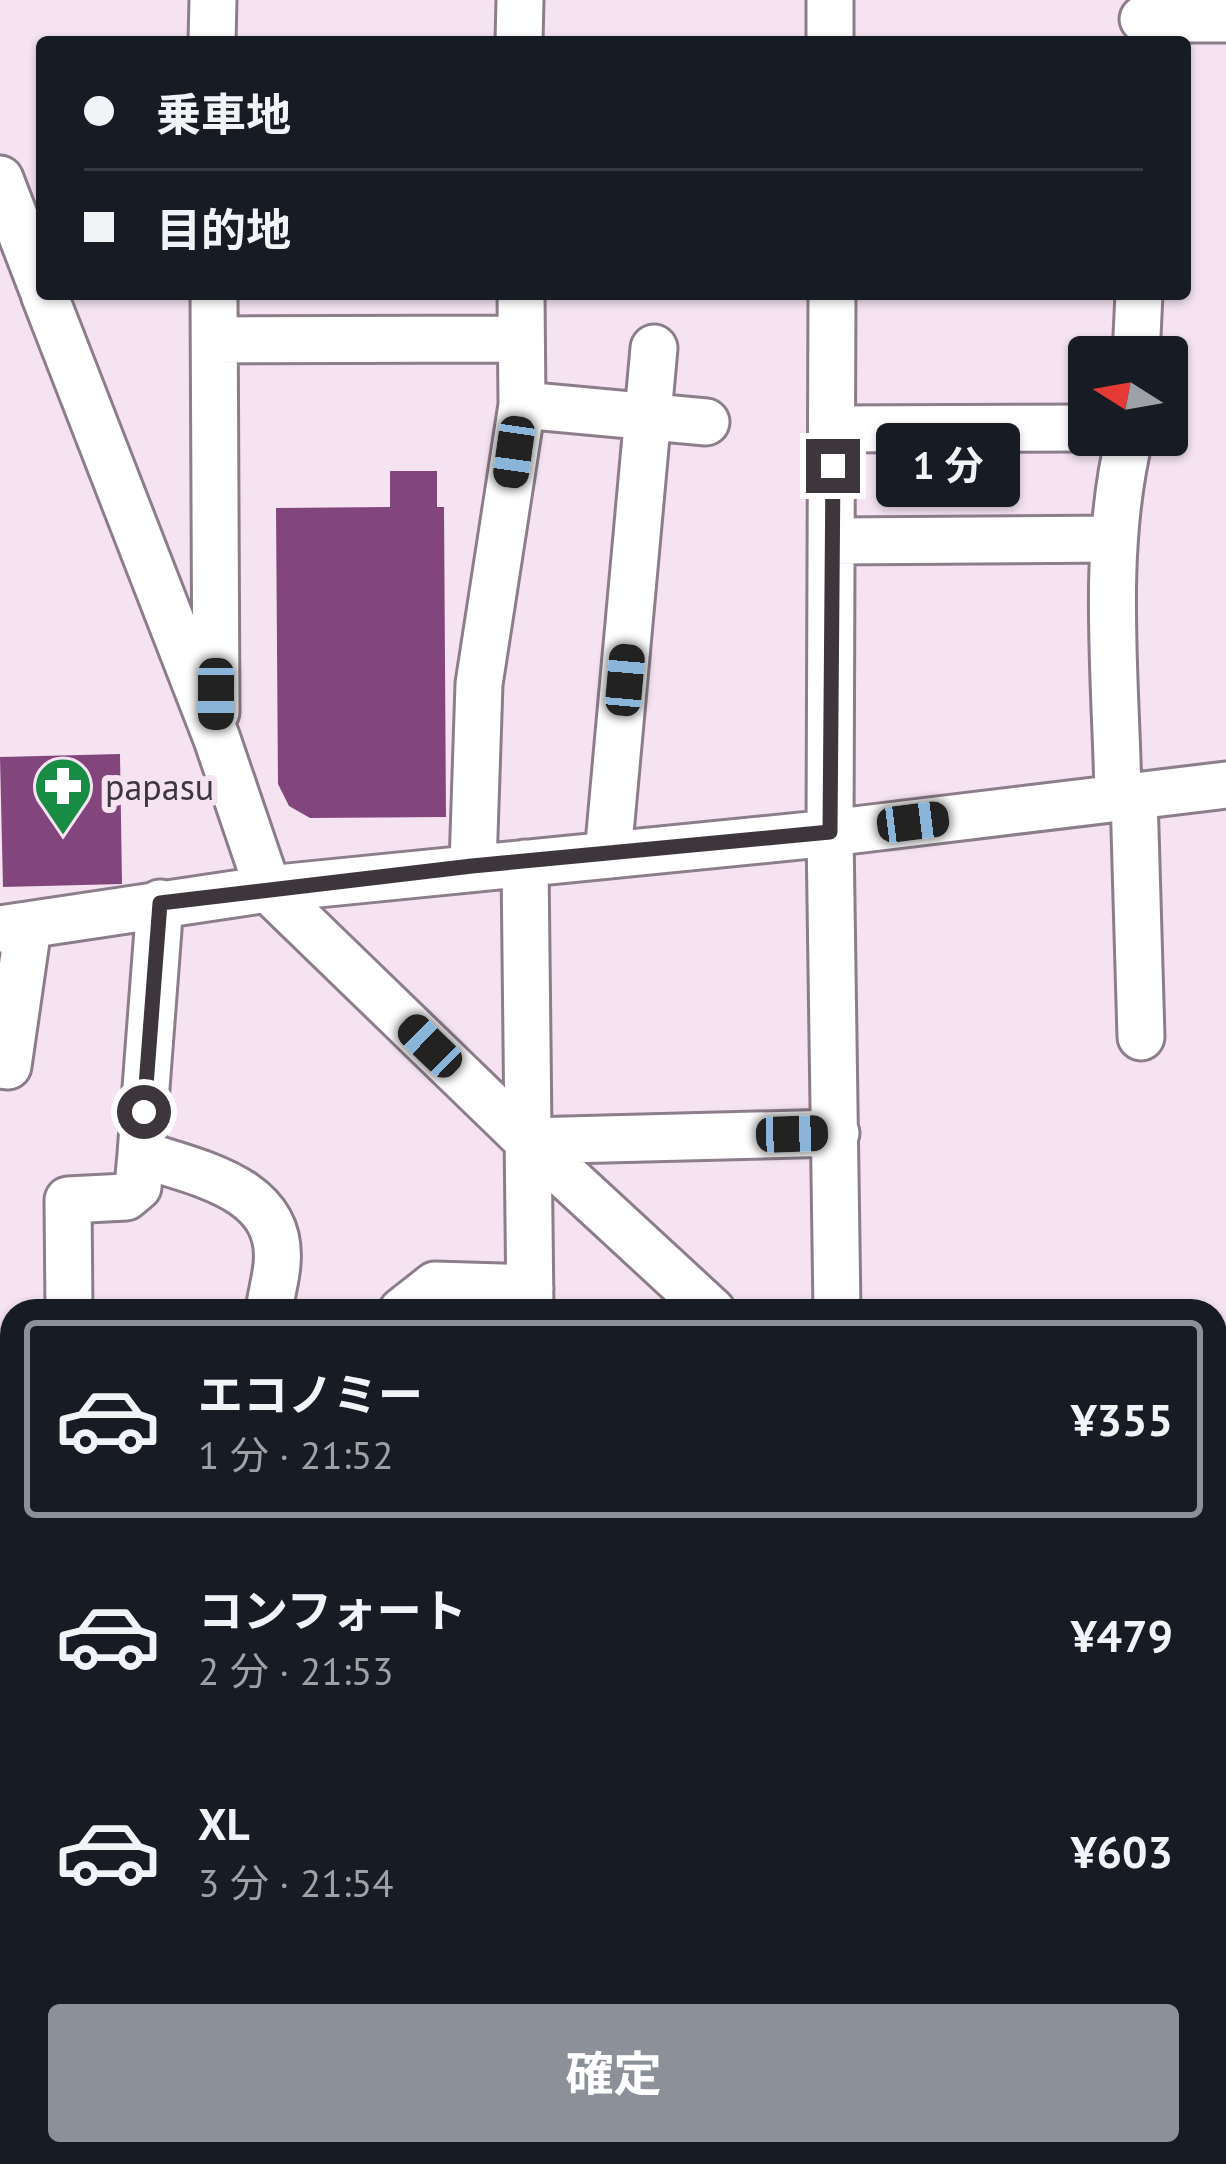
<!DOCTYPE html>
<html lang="ja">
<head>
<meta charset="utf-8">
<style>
	:root { --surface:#171b24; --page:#20242c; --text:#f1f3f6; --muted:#9ea1a6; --line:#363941; --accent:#8c9099 }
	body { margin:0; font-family:"PT Sans","Noto Sans JP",sans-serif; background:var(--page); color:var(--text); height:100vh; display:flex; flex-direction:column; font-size:45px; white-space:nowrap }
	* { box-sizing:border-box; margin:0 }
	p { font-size:39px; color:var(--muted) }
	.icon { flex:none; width:66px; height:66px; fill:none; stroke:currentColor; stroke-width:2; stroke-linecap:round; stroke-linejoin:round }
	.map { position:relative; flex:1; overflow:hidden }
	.drawer { position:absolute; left:0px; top:1299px; width:1227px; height:867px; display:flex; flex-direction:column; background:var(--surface); border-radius:36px 36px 0 0; box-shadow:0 3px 9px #0004 }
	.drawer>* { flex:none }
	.top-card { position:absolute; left:36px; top:36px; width:1155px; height:264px; border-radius:12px; box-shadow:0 3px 9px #0004; display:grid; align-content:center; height:264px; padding:0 48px; background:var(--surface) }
	.needle { width:78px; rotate:281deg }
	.fabs { position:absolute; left:1068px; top:336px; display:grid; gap:24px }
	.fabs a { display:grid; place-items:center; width:120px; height:120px; border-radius:12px; background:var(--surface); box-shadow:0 3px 9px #0004; font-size:60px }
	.end { position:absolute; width:54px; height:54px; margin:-27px; border:15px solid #3d363c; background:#fff; box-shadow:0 0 0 6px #fff }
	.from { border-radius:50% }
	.bubble { position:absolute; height:84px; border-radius:12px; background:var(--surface); box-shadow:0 3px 9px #0004; font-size:39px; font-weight:700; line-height:84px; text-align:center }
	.car { position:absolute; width:36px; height:72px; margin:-36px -18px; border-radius:15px; box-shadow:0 0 9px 3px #0007; background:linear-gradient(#222 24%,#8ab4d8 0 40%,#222 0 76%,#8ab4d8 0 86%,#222 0) }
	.top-card b { display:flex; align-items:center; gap:42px; height:114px; font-size:45px }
	.top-card b+b { border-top:3px solid var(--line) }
	.top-card i { width:30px; height:30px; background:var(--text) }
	ul { padding:21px 0 0; list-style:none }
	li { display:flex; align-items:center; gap:36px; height:198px; margin:0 24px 18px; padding:0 24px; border:6px solid transparent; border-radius:12px }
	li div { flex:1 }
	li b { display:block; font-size:45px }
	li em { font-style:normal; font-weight:700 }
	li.active { border-color:var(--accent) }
	li>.icon { width:108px; height:108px; stroke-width:1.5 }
	.primary-button { display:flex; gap:24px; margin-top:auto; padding:24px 48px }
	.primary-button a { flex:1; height:138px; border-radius:12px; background:var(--accent); color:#fff; font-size:48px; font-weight:700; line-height:138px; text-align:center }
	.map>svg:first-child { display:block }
</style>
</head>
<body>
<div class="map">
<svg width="1226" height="2164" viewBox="0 0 1226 2164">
	<rect width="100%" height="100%" fill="#f5e3f2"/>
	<!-- green -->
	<path fill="#d9a6d3" d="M0,1386l12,1v134l-12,-2z
		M1215,1504h11v240h-11z"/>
	<!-- building -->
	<path fill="#82467d" d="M390,471h47v36h7l2,310 -136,1 -21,-12 -11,-22 -2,-276 114,-1z
		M120,754l2,130 -119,3 -3,-130z"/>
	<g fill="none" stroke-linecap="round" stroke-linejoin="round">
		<!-- minor casing -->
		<g stroke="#8c7d8a" stroke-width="51">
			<path id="minor" d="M830,0v42
				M1143,19h83
				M212,42l1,-42
				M519,42l1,-42
				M0,179l42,109
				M44,294l173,445 51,150 260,252 184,170
				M214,294l2,418
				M832,294l-2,539 7,478
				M215,340l306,-1
				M1136,357l3,-63
				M522,405l184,17
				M833,429l256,-1
				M833,541l281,-2
				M1134,795l7,242
				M1118,797c-2,-119 -17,-246 12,-362
				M608,855l46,-507
				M525,863l5,448
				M473,866l6,-182 43,-279 -1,-111
				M160,903l-19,251c55,19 143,33 136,110 -1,15 -6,31 -8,47
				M0,929l268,-40 562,-56 396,-48
				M0,1065l8,1 20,-139
				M528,1141l308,-8
				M69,1311l-1,-111 58,-3 12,-10 3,-33
				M402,1311l33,-26 95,3
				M0,1659l12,7
				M1215,1777l11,10
				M0,2011h12
				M1215,2063l11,3
				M543,2154v10
				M677,2154v10
				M763,2154v10
				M843,2154v10
				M93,2164l25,-10"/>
		</g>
		<!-- minor -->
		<use href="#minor" stroke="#fff" stroke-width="45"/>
	</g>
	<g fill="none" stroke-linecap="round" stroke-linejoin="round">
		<!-- route -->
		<path stroke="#3d363c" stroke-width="15" d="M144,1112l16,-209 312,-37 358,-34 3,-366"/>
	</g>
	<!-- icons -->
	<defs>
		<g id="pharmacy-pin" transform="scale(3)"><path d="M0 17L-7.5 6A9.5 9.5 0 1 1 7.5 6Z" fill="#188b45" stroke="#f5e3f2"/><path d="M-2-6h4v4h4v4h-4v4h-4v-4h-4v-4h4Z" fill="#fff"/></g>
	</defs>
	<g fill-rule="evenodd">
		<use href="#pharmacy-pin" x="63" y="786"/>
	</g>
	<g text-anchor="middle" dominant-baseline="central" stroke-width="12" stroke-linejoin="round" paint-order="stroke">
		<!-- poi labels -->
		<g font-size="36" fill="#3d363c" stroke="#f5e3f2" text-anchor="start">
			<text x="105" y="786">papasu</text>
		</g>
	</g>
</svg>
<div class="fabs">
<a><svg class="needle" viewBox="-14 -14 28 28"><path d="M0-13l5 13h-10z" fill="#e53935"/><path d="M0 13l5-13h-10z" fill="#9ea1a6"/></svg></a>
</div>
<i class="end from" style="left:144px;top:1112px"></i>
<i class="end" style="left:833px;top:466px"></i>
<div class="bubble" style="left:876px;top:423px;width:144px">1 分</div>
<i class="car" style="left:514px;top:452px;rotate:188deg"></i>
<i class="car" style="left:625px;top:680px;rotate:5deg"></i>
<i class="car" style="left:216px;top:694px;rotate:180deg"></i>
<i class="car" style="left:913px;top:822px;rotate:83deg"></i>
<i class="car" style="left:430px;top:1046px;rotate:314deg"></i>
<i class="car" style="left:792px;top:1134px;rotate:88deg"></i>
<div class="top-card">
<b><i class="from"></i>乗車地</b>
<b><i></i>目的地</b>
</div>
<section class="drawer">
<ul>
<li class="active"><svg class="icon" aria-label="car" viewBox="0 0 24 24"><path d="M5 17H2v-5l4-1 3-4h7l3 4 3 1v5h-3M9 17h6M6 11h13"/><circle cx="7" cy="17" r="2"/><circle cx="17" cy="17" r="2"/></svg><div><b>エコノミー</b><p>1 分 · 21:52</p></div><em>¥355</em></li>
<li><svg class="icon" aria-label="car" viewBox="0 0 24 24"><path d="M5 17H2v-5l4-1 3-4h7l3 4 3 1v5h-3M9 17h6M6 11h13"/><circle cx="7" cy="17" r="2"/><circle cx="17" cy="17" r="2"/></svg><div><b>コンフォート</b><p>2 分 · 21:53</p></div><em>¥479</em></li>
<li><svg class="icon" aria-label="car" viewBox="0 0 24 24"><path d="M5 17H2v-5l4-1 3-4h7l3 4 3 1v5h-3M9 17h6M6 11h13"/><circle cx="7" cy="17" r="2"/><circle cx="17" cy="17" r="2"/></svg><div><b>XL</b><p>3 分 · 21:54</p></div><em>¥603</em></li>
</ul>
<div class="primary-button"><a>確定</a></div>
</section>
</div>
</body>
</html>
